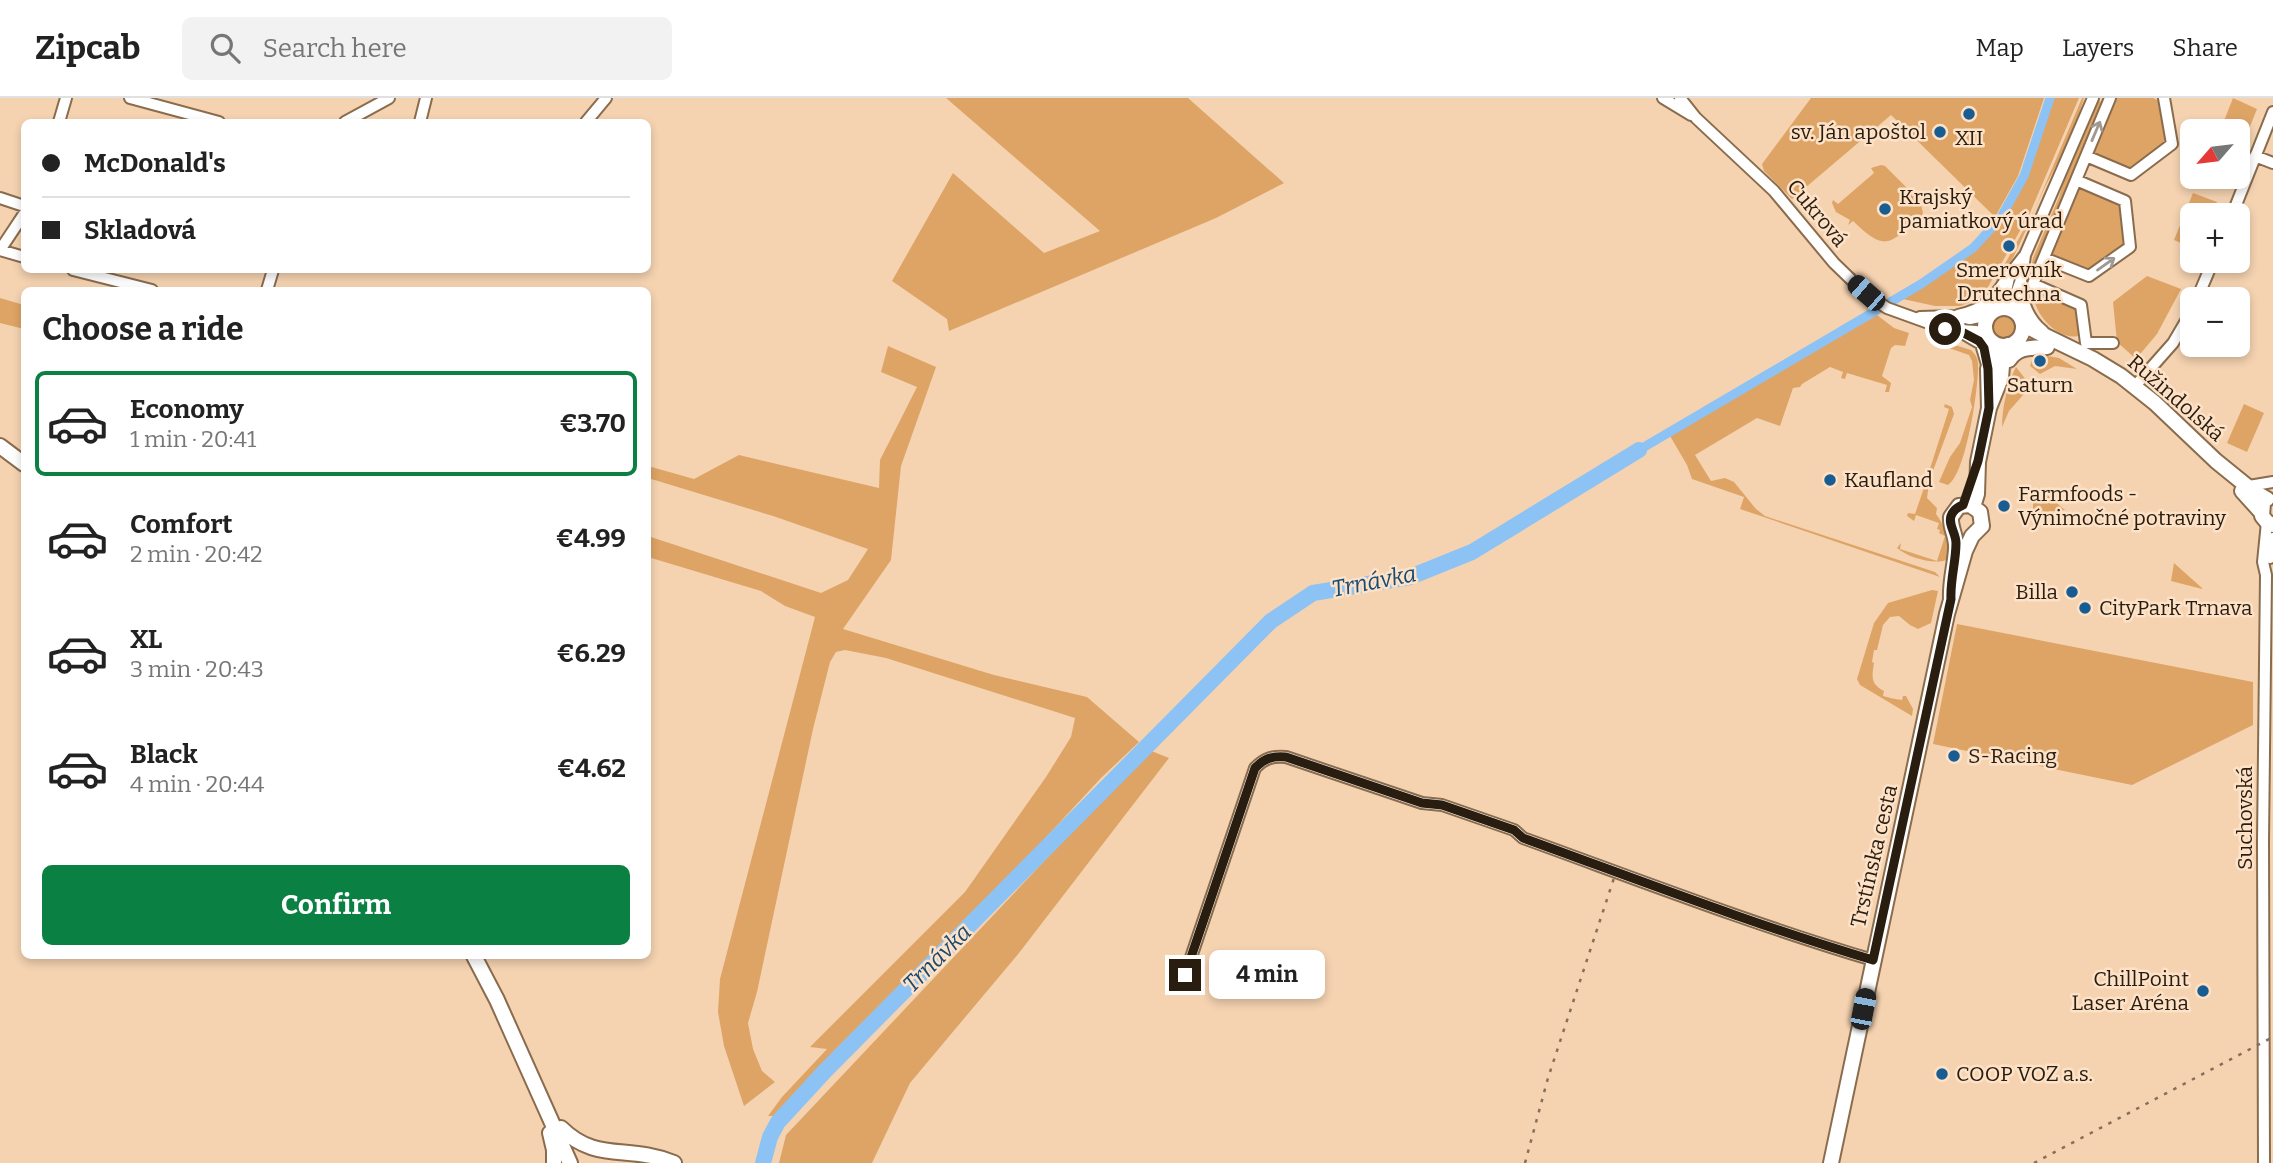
<!DOCTYPE html>
<html lang="en">
<head>
<meta charset="utf-8">
<style>
	:root { --surface:#fff; --page:#f2f2f2; --text:#222; --muted:#767676; --line:#e0e0e0; --accent:#0b8043 }
	body { margin:0; font-family:Bitter,serif; background:var(--page); color:var(--text); height:100vh; display:flex; flex-direction:column; font-size:26px; white-space:nowrap }
	* { box-sizing:border-box; margin:0 }
	p { font-size:23px; color:var(--muted) }
	.icon { flex:none; width:38px; height:38px; fill:none; stroke:currentColor; stroke-width:2; stroke-linecap:round; stroke-linejoin:round }
	.map { position:relative; flex:1; overflow:hidden }
	.panel { position:absolute; left:21px; top:189px; width:630px; height:672px; display:flex; flex-direction:column; background:var(--surface); border-radius:10px; box-shadow:0 4px 10px #0003 }
	.panel>* { flex:none }
	.guide { position:absolute; left:21px; top:21px; width:630px; height:154px; border-radius:10px; box-shadow:0 4px 10px #0003; display:grid; align-content:center; height:154px; padding:0 21px; background:var(--surface) }
	.needle { width:46px; rotate:242deg }
	.tools { position:absolute; left:2180px; top:21px; display:grid; gap:14px }
	.tools a { display:grid; place-items:center; width:70px; height:70px; border-radius:10px; background:var(--surface); box-shadow:0 4px 10px #0003; font-size:35px }
	.end { position:absolute; width:32px; height:32px; margin:-16px; border:9px solid #291d10; background:#fff; box-shadow:0 0 0 4px #fff }
	.from { border-radius:50% }
	.bubble { position:absolute; height:49px; border-radius:10px; background:var(--surface); box-shadow:0 4px 10px #0003; font-size:23px; font-weight:700; line-height:49px; text-align:center }
	.car { position:absolute; width:21px; height:42px; margin:-21px -10px; border-radius:9px; box-shadow:0 0 5px 2px #0007; background:linear-gradient(#222 24%,#8ab4d8 0 40%,#222 0 76%,#8ab4d8 0 86%,#222 0) }
	.guide b { display:flex; align-items:center; gap:24px; height:66px; font-size:26px }
	.guide b+b { border-top:2px solid var(--line) }
	.guide i { width:18px; height:18px; background:var(--text) }
	ul { padding:0; list-style:none }
	li { display:flex; align-items:center; gap:21px; height:105px; margin:0 14px 10px; padding:0 7px; border:4px solid transparent; border-radius:10px }
	li div { flex:1 }
	li b { display:block; font-size:26px }
	li em { font-style:normal; font-weight:700 }
	li.current { border-color:var(--accent) }
	li>.icon { width:63px; height:63px; stroke-width:1.5 }
	h2 { padding:0 21px; font-size:32px; line-height:84px }
	.primary-button { display:flex; gap:14px; margin-top:auto; padding:14px 21px }
	.primary-button a { flex:1; height:80px; border-radius:10px; background:var(--accent); color:#fff; font-size:28px; font-weight:700; line-height:80px; text-align:center }
	header { display:flex; align-items:center; gap:42px; box-sizing:border-box; height:98px; padding:0 35px; background:var(--surface); border-bottom:2px solid var(--line) }
	header strong { font-size:33px }
	nav { display:flex; gap:38px; margin-inline-start:auto; font-size:24px }
	.search { width:490px; height:63px; background:var(--page); display:flex; align-items:center; gap:18px; box-sizing:border-box; padding:0 24px; border-radius:10px; color:var(--muted); font-size:26px }
	.map>svg:first-child { display:block }
</style>
</head>
<body>
<header>
<strong>Zipcab</strong>
<div class="search"><svg class="icon" aria-label="search" viewBox="0 0 24 24"><circle cx="10" cy="10" r="6"/><path d="M15 15l6 6"/></svg>Search here</div>
<nav><a>Map</a><a>Layers</a><a>Share</a></nav>
</header>
<div class="map">
<svg width="2273" height="1065" viewBox="0 0 2273 1065">
	<rect width="100%" height="100%" fill="#f5d3b1"/>
	<!-- green -->
	<path fill="#dea466" d="M946,0h242l96,85 -68,35 -267,113 -2,-12 -55,-38 61,-108 91,80 56,-22z
		M1811,0h233l-26,78 -23,41 -104,-102 -99,84 -28,-28 -2,-7z
		M2052,0h27l-49,115 -42,74 -20,16 -8,3h-25l-32,-7c53,-31 99,-65 123,-124 11,-25 17,-52 26,-77z
		M2082,0h2c-9,32 -24,60 -39,89 -16,33 -27,68 -48,97l-1,-4 38,-69z
		M2114,0h39l9,4 5,40 -37,30 -40,-18z
		M2233,0l24,11 -15,37 -4,-1v-14h-18z
		M2099,3l6,3 -76,189h-3l7,-35 26,-61 5,-17z
		M1881,67l4,1 35,35 3,12 -2,4c-32,27 -35,36 -68,4l-5,4 2,-5 -14,-8 -4,-9 1,-3 5,4 36,-31 -3,-5z
		M2078,87l44,19 5,42 -38,26 -40,-17z
		M2193,95l24,9 -5,13h-19v33l-19,-8z
		M2147,178l34,13 -24,45 -21,25 -19,-17 -4,-40z
		M2034,190l44,20 3,23 -3,5c-22,5 -49,-27 -44,-48z
		M0,200l24,7v24l-24,-6z
		M1991 229a13 13 0 1 1 26 0a13 13 0 1 1-26 0Z
		M1877,217l17,13 15,5 -4,13 -10,-1 -4,3 -9,28 9,7 -2,9h-4l2,-7 -40,-12 -2,6 -4,-1 2,-6 -13,-5 -28,17 -2,3 -7,1 -13,38 -23,-8 -62,37 16,26 14,-3 9,4 22,27 9,7 170,56 5,5 -200,-68 4,-12 -52,-18 -5,-14 -17,-29z
		M1929,239l42,13c4,4 7,8 7,14 1,23 -12,110 -30,121l-9,-3 11,-25 10,-14 12,-36 -2,-7 4,-20 -2,-19 -3,-6 -26,-9z
		M888,248l48,21 -35,99 -10,94 -48,69 151,46 93,22 52,45 -38,36 -64,69 -201,202 -60,67h-8l14,-19 45,-48 -17,-2 155,-155 81,-115 25,-40 4,-19 -189,-60 -41,-8 -9,2 -6,10 -17,67 -56,263 -9,31 5,26 9,22 13,11 -31,24 -20,-60 -6,-34 2,-33 95,-362 -30,-11 -24,-15 -113,-34v-21l173,57 27,-13 20,-31 -95,-33 -125,-38v-12l46,13 45,-24 140,33 1,-28 37,-73 -36,-15z
		M2042,257l17,3 18,11 -22,-3 -15,8 -10,-8 3,-9z
		M2016,269l15,19 -22,25 -7,16c0,-18 5,-43 14,-60z
		M1945,306l7,3 2,7 -24,65 -3,-1 22,-69 -5,-2z
		M2244,306l20,9 -17,39 -20,-9z
		M1926,384l3,1 -2,15 10,10 -1,6c10,13 14,30 10,46 -13,5 -39,-3 -49,-12l4,-5 -1,6 37,12 8,-25 -6,-3 1,-3 -3,-1 2,-6 -23,-8 -2,6 -7,-5 1,-3 7,1z
		M2039,390l26,22 -32,3v-21l5,1z
		M2174,465l28,25v1l-31,-8z
		M1932,492l6,1 -7,32 -13,6 -8,-4 -11,-9 -9,1 -7,8 -6,25h-3l-2,12 2,1c-2,13 -4,21 10,28l-1,5c8,2 11,3 19,4l1,-4h3l7,13 -1,7 -52,-31 -3,-6 17,-56 14,-20z
		M1957,526l296,58v43l-121,60 -199,-41z
		M1149,652l20,8 -150,195 -109,130 -38,80h-93l7,-28z"/>
	<g fill="none" stroke-linecap="round" stroke-linejoin="round">
		<!-- canal -->
		<path stroke="#8dc2f4" stroke-width="9" d="M1639,352l282,-166 52,-36 27,-29 24,-43 26,-78"/>
		<!-- river -->
		<path stroke="#8dc2f4" stroke-width="16" d="M763,1065l7,-26 8,-15 47,-51 446,-450 42,-28 97,-16 62,-25 167,-102"/>
		<!-- minor casing -->
		<g stroke="#8a6c4d" stroke-width="14">
			<path id="minor" d="M130,0l89,24
				M1663,0l28,17
				M1680,0l16,20 78,73 60,72 32,31 21,14 58,21 31,2 11,5
				M2110,0l-77,186 48,21 5,38h27
				M59,24l7,-24
				M345,24l44,-24
				M420,24l6,-24
				M586,24l20,-24
				M2086,58l45,19 41,-31 -8,-46
				M2255,58l18,7
				M0,100l24,8
				M24,116l-24,36 24,7
				M2232,117l41,-103
				M2044,160l45,18 41,-29 -5,-46 -49,-21
				M73,172l79,20
				M2022,186c-1,17 7,36 21,47
				M267,192l6,-20
				M2197,201l16,-38
				M1998,210l6,-9 6,-25 14,-18
				M2018,216l-4,-15 8,-22 3,-22 68,-157
				M1958,217c29,-6 36,-18 52,-41
				M1920,219l36,-1 14,3 18,-4
				M1962,235l19,11 7,24
				M2135,288l38,-43 20,-34
				M2249,388l24,-4
				M2270,460l3,-20
				M1185,877l70,-207c10,-10 17,-12 31,-11l136,46 20,2 72,25 9,8c116,42 232,87 350,122
				M2264,1065l-1,-322 3,-266 -3,-13 4,-40"/>
		</g>
		<!-- major casing -->
		<g stroke="#8a6c4d" stroke-width="18">
			<path id="major" d="M1985 229a19 19 0 1 1 38 0a19 19 0 1 1-38 0Z
				M2023,227l70,34 28,17 34,27 61,58 37,30 14,8
				M2009,262c9,-14 23,-12 38,-13
				M1989,310l-1,-39 5,-17 -2,-11
				M0,348l24,18
				M2242,393l19,21
				M2263,405l-1,13 5,6 6,3
				M1973,409l4,-13 1,-32 11,-54 12,-30 2,-24 5,-9
				M474,858l23,44 73,163
				M561,1030c35,35 67,16 113,35
				M550,1035l4,17v13
				M1831,1065l116,-549 18,-63 7,-15 10,-10 -2,-14 -10,-7 -11,1 -8,11c-1,12 6,19 5,32 -1,17 -6,33 -5,50"/>
		</g>
		<!-- minor -->
		<use href="#minor" stroke="#fff" stroke-width="10"/>
		<!-- major -->
		<use href="#major" stroke="#fff" stroke-width="14"/>
		<!-- rail -->
		<path stroke="#867059" stroke-width="2.5" stroke-dasharray="3.5 7" stroke-linecap="butt" d="M1525,1065l23,-85 70,-212
			M2034,1065l239,-126"/>
	</g>
	<!-- one-way arrows -->
	<defs><path id="oneway-shaft" d="M-6 0H5M1.5-3L5.5 0L1.5 3" fill="none" stroke-width="1.6" stroke-linecap="round" stroke-linejoin="round" transform="scale(1.75)"/></defs>
	<g stroke="#9f9993">
		<use href="#oneway-shaft" transform="translate(2096 33) rotate(-67)"/>
		<use href="#oneway-shaft" transform="translate(2106 166) rotate(-35)"/>
	</g>
	<g fill="none" stroke-linecap="round" stroke-linejoin="round">
		<!-- route -->
		<path stroke="#291d10" stroke-width="9" d="M1185,877l70,-207c10,-10 17,-12 31,-11l136,46 20,2 72,25 9,8c116,42 232,87 350,122l78,-361c-1,-19 5,-37 5,-56 0,-10 -8,-18 -5,-27 2,-6 7,-9 12,-11l15,-44 11,-53 -1,-39 -4,-21 -5,-7 -19,-10 -15,-2"/>
	</g>
	<!-- markers -->
	<g fill="#195c91" stroke="#fde2c7" stroke-width="2.5">
		<circle cx="1969" cy="16" r="7"/>
		<circle cx="1940" cy="34" r="7"/>
		<circle cx="1885" cy="111" r="7"/>
		<circle cx="2009" cy="148" r="7"/>
		<circle cx="2040" cy="263" r="7"/>
		<circle cx="1830" cy="382" r="7"/>
		<circle cx="2004" cy="408" r="7"/>
		<circle cx="2072" cy="494" r="7"/>
		<circle cx="2085" cy="510" r="7"/>
		<circle cx="1954" cy="658" r="7"/>
		<circle cx="2203" cy="893" r="7"/>
		<circle cx="1942" cy="976" r="7"/>
	</g>
	<g text-anchor="middle" dominant-baseline="central" stroke-width="5" stroke-linejoin="round" paint-order="stroke">
		<!-- poi labels -->
		<g font-size="21" fill="#291d10" stroke="#fde2c7" text-anchor="start">
			<text x="1926" y="34" text-anchor="end">sv. Ján apoštol</text>
			<text x="1969" y="40" text-anchor="middle">XII</text>
			<text x="1899" y="99">Krajský<tspan x="1899" dy="24">pamiatkový úrad</tspan></text>
			<text x="2009" y="172" text-anchor="middle">Smerovník<tspan x="2009" dy="24">Drutechna</tspan></text>
			<text x="2040" y="287" text-anchor="middle">Saturn</text>
			<text x="1844" y="382">Kaufland</text>
			<text x="2018" y="396">Farmfoods -<tspan x="2018" dy="24">Výnimočné potraviny</tspan></text>
			<text x="2058" y="494" text-anchor="end">Billa</text>
			<text x="2099" y="510">CityPark Trnava</text>
			<text x="1968" y="658">S-Racing</text>
			<text x="2189" y="881" text-anchor="end">ChillPoint<tspan x="2189" dy="24">Laser Aréna</tspan></text>
			<text x="1956" y="976">COOP VOZ a.s.</text>
		</g>
		<!-- street labels -->
		<g font-size="21" fill="#291d10" stroke="#fde2c7">
			<text transform="translate(1817 115) rotate(50)">Cukrová</text>
			<text transform="translate(2176 300) rotate(41)">Ružindolská</text>
			<text transform="translate(2245 720) rotate(-90)">Suchovská</text>
			<text transform="translate(1874 758) rotate(-77)">Trstínska cesta</text>
		</g>
		<!-- water labels -->
		<g font-size="23" font-style="italic" fill="#194a72" stroke="#fde2c7">
			<text transform="translate(1374 483) rotate(-11)">Trnávka</text>
			<text transform="translate(937 860) rotate(-45)">Trnávka</text>
		</g>
	</g>
</svg>
<div class="tools">
<a><svg class="needle" viewBox="-14 -14 28 28"><path d="M0-13l5 13h-10z" fill="#e53935"/><path d="M0 13l5-13h-10z" fill="#767676"/></svg></a>
<a>+</a>
<a>−</a>
</div>
<i class="end from" style="left:1945px;top:231px"></i>
<i class="end" style="left:1185px;top:877px"></i>
<div class="bubble" style="left:1209px;top:852px;width:116px">4 min</div>
<i class="car" style="left:1866px;top:195px;rotate:311deg"></i>
<i class="car" style="left:1863px;top:911px;rotate:11deg"></i>
<div class="guide">
<b><i class="from"></i>McDonald's</b>
<b><i></i>Skladová</b>
</div>
<section class="panel">
<h2>Choose a ride</h2>
<ul>
<li class="current"><svg class="icon" aria-label="car" viewBox="0 0 24 24"><path d="M5 17H2v-5l4-1 3-4h7l3 4 3 1v5h-3M9 17h6M6 11h13"/><circle cx="7" cy="17" r="2"/><circle cx="17" cy="17" r="2"/></svg><div><b>Economy</b><p>1 min · 20:41</p></div><em>€3.70</em></li>
<li><svg class="icon" aria-label="car" viewBox="0 0 24 24"><path d="M5 17H2v-5l4-1 3-4h7l3 4 3 1v5h-3M9 17h6M6 11h13"/><circle cx="7" cy="17" r="2"/><circle cx="17" cy="17" r="2"/></svg><div><b>Comfort</b><p>2 min · 20:42</p></div><em>€4.99</em></li>
<li><svg class="icon" aria-label="car" viewBox="0 0 24 24"><path d="M5 17H2v-5l4-1 3-4h7l3 4 3 1v5h-3M9 17h6M6 11h13"/><circle cx="7" cy="17" r="2"/><circle cx="17" cy="17" r="2"/></svg><div><b>XL</b><p>3 min · 20:43</p></div><em>€6.29</em></li>
<li><svg class="icon" aria-label="car" viewBox="0 0 24 24"><path d="M5 17H2v-5l4-1 3-4h7l3 4 3 1v5h-3M9 17h6M6 11h13"/><circle cx="7" cy="17" r="2"/><circle cx="17" cy="17" r="2"/></svg><div><b>Black</b><p>4 min · 20:44</p></div><em>€4.62</em></li>
</ul>
<div class="primary-button"><a>Confirm</a></div>
</section>
</div>
</body>
</html>
